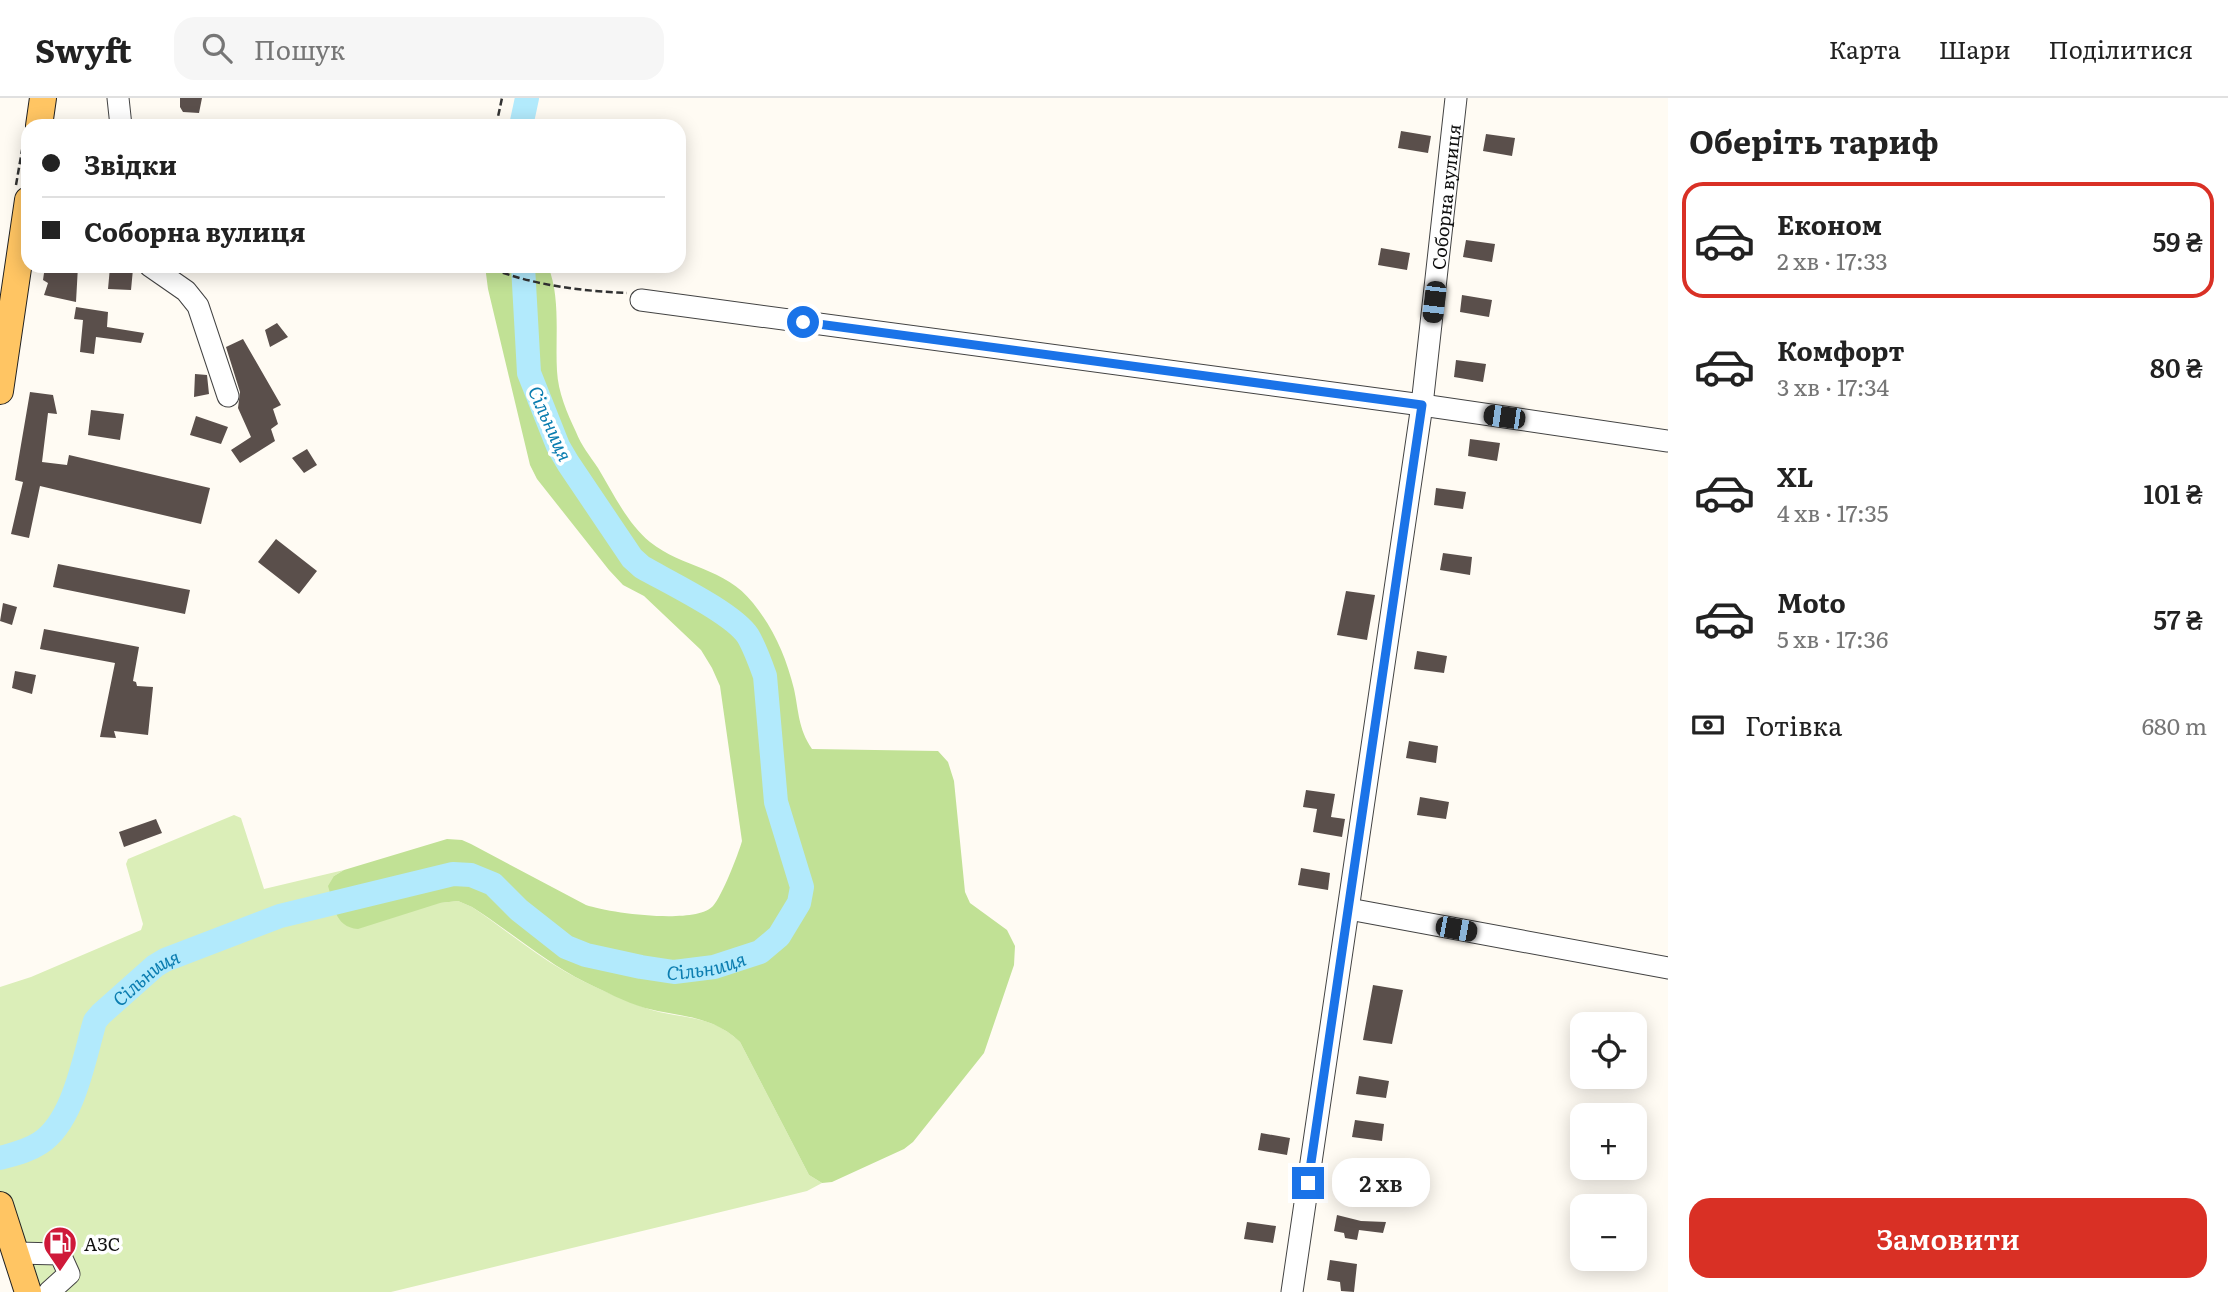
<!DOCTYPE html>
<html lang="uk">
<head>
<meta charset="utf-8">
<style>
	:root { --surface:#fff; --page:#f6f6f6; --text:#222; --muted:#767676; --line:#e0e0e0; --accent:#d93025 }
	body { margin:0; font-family:Literata,serif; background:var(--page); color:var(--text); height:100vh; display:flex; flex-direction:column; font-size:26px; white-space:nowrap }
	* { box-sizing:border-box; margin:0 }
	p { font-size:23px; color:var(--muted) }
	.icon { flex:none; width:38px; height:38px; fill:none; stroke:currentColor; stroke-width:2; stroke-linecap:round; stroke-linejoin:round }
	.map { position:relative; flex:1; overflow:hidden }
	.panel { display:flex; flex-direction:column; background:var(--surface); width:560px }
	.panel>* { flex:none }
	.top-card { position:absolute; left:21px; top:21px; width:665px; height:154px; border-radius:21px; box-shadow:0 4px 18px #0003; display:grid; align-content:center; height:154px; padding:0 21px; background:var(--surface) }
	.buttons { position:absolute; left:1570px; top:914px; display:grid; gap:14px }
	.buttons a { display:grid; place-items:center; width:77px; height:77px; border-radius:14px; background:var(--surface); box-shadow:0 4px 18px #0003; font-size:35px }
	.end { position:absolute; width:32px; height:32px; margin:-16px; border:9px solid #1a73e8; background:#fff; box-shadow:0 0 0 4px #fff }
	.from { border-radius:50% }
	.bubble { position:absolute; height:49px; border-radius:21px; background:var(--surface); box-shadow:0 4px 18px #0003; font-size:23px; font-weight:600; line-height:49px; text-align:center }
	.car { position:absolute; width:21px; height:42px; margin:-21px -10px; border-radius:9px; box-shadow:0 0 5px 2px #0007; background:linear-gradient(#222 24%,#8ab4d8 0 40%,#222 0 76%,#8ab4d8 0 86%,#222 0) }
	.top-card b { display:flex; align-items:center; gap:24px; height:66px; font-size:26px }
	.top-card b+b { border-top:2px solid var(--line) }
	.top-card i { width:18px; height:18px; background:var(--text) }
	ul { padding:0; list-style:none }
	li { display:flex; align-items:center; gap:21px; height:116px; margin:0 14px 10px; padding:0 7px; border:4px solid transparent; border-radius:21px }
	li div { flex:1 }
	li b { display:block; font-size:26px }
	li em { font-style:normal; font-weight:600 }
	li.current { border-color:var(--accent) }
	li>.icon { width:63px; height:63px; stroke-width:1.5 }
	h2 { padding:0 21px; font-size:32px; line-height:84px }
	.pay { display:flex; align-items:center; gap:18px; height:77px; padding:0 21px; font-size:26px }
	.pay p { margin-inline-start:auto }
	.button { display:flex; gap:14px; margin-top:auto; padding:14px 21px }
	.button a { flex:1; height:80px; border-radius:21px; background:var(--accent); color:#fff; font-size:28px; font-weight:600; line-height:80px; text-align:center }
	header { display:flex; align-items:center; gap:42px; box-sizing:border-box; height:98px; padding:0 35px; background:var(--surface); border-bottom:2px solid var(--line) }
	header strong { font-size:33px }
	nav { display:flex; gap:38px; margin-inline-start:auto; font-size:24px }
	.search { width:490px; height:63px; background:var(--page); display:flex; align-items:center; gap:18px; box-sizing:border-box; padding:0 24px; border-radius:21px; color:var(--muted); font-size:26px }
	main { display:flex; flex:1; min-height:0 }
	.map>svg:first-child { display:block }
</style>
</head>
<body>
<header>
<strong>Swyft</strong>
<div class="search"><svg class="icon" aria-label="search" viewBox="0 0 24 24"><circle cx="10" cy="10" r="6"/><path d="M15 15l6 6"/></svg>Пошук</div>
<nav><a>Карта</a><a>Шари</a><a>Поділитися</a></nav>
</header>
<main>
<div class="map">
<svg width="1668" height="1194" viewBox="0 0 1668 1194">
	<rect width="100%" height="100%" fill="#fffbf3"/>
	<!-- green -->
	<path fill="#dbeeb8" d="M234,717l7,3 23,71 80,-19 -10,6 106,27 18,-2 14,6c31,21 61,46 94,65 23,13 49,24 74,34 37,15 68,5 100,36l69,133 13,8 -15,8 -416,101h-363l-28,-87v-218l31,-10 110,-47 2,-6 -17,-60 2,-5z"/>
	<!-- forest -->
	<path fill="#c1e195" d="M485,168h63c13,32 7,72 9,105 1,21 10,42 19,61 5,13 14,24 22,36 15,25 29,55 52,74 32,26 75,25 103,61 21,26 33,54 41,86 5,23 4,39 18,60l126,2 10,11 6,19 11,111 5,11 37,27 8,16 -1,19 -30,88 -71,89 -9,7 -72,33 -10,1 -13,-8 -69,-133c-28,-27 -60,-25 -95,-34 -20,-6 -41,-17 -60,-26 -40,-20 -75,-51 -113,-75l-14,-6 -18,2 -82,26c-24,-2 -24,-24 -30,-43l6,-10 10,-6 103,-31 15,1 9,4 115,61c23,8 110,20 127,1 9,-10 25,-51 29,-65l-22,-155 -8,-18 -11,-18 -57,-54 -21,-11 -14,-15 -72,-91 -7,-14 -42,-176z"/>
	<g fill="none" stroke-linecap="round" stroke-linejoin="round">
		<!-- river -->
		<g stroke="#b2eafc" stroke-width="24">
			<path d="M521,28l6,-28"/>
			<path id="s1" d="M0,1060c14,-4 28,-7 40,-15 34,-22 44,-85 55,-122l6,-7 54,-48 10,-6 115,-44 173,-42 18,1 22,9 26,26 47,37 20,8 55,12 33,5 40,-5 46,-15 19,-16 20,-33 3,-16 -26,-85 -11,-126c-5,-14 -10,-28 -17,-40 -15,-23 -80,-54 -106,-69l-10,-9 -64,-95 -10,-17 -29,-73 -6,-107"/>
		</g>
	</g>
	<!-- building -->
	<path fill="#5a4f4b" d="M180,0h22l-3,15 -16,-1 -3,-5z
		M1401,33l30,5 -3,17 -30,-5z
		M1486,36l29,4 -3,18 -29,-5z
		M1466,142l29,4 -3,18 -29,-5z
		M1381,150l29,5 -3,17 -29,-5z
		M45,168h33l-2,36 -32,-7 4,-12 -5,-3z
		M110,169l23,2 -2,21 -23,-1z
		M1462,197l30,5 -3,17 -29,-5z
		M76,209l32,5 -1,15 37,6 -3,10 -45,-6 -2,17 -14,-2 3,-32 -9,-1z
		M277,225l11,14 -18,10 -5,-17z
		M243,241l38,66 -8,4 5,15 -7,5 4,12 -35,22 -9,-13 20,-13 -13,-29 2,-16 -14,-45z
		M1456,262l30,4 -3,18 -29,-5z
		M195,276l12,1 2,19 -15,3z
		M30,294l23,3 4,19 -9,-1 -6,49 25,3 2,-10 141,33 -9,36 -161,-38 -11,52 -18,-4 12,-52 -8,-2z
		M91,312l33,4 -4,26 -32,-5z
		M196,318l32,11 -7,17 -31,-9z
		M1470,341l30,4 -3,18 -29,-5z
		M307,351l10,16 -13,8 -12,-15z
		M1436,390l30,4 -3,17 -29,-4z
		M276,441l41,32 -18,23 -41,-32z
		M1443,455l29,4 -2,18 -30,-5z
		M58,466l132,26 -5,24 -132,-27z
		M1346,493l29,4 -8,45 -30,-5z
		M3,505l14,4 -5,18 -12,-4z
		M44,531l95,18 -6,34 3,1 1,4 16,1 -5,48 -34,-4 2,7 -16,-1 15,-74 -75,-14z
		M1417,553l30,5 -3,17 -30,-4z
		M15,573l21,4 -4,19 -20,-6z
		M1409,643l29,5 -2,17 -30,-5z
		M1306,692l29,4 -4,23 14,2 -3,18 -29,-5 4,-23 -14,-2z
		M1420,699l29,5 -3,17 -29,-4z
		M156,721l6,14 -38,14 -5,-15z
		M1301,770l29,5 -2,17 -30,-5z
		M1373,887l30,5 -11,54 -29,-4z
		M1359,978l30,5 -3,17 -30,-4z
		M1355,1022l29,4 -2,17 -30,-4z
		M1261,1035l29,5 -3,17 -29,-5z
		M1337,1117l24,6 25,1 -3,11 -24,-3 -2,10 -12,-2 -1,-5 -10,-2z
		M1247,1124l29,4 -3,17 -29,-4z
		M1330,1162l27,4 -3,28 -13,-1 -1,-9 -13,-2z"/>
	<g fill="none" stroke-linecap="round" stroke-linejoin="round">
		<!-- minor casing -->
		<g stroke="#434343" stroke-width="23">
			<g id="minor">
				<path d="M118,0l3,28"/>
				<path d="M150,168l36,25 12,15 30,90"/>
				<path d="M641,202l781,105 246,36"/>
				<path d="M1349,811l319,59"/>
				<path d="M15,1155l45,1 9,20 -20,18"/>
				<path id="s2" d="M1292,1194l130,-887 34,-307"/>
			</g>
		</g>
		<!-- major casing -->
		<g stroke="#212121" stroke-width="28">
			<path id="major" d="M39,28l4,-28
				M0,293l28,-191
				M0,1107l28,87"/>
		</g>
		<!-- path -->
		<path stroke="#323232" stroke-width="2.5" stroke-dasharray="7 3.5" stroke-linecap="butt" d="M496,28l6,-28
			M16,87l8,-46
			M496,168l2,5c41,15 85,20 129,22"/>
		<!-- minor -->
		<use href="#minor" stroke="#fff" stroke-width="21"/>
		<!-- major -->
		<use href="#major" stroke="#ffc563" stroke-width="26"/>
	</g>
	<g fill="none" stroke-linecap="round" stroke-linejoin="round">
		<!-- route -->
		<path stroke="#1a73e8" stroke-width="9" d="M803,224l619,83 -114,778"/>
	</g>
	<!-- icons -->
	<defs>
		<g id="fuel-pin" transform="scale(1.75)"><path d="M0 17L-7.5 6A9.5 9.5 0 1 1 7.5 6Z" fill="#cf1939" stroke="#fff"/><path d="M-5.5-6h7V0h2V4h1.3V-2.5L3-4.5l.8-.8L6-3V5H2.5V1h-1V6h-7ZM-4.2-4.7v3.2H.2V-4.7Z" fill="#fff"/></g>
	</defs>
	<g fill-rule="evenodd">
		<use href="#fuel-pin" x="60" y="1145"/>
	</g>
	<g text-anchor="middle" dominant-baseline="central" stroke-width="7" stroke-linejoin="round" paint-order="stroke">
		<!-- street labels -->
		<g font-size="18" fill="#101010" stroke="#fff">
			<text stroke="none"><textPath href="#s2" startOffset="1106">Соборна вулиця</textPath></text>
		</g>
		<!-- poi labels -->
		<g font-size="18" fill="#101010" stroke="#fff" text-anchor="start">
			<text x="84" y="1145">АЗС</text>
		</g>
		<!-- water labels -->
		<g font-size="19" font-style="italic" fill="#0b7db0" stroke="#fff">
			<text transform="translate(551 325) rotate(66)">Сільниця</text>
			<text stroke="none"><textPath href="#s1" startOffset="856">Сільниця</textPath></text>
			<text stroke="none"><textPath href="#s1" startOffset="247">Сільниця</textPath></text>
		</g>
	</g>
</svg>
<div class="buttons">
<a><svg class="icon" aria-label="locate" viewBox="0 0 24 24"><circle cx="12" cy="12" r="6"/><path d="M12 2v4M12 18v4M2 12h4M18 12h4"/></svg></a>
<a>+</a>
<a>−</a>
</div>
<i class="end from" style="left:803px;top:224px"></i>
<i class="end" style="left:1308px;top:1085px"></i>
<div class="bubble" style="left:1332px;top:1060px;width:98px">2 хв</div>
<i class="car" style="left:1434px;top:204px;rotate:187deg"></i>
<i class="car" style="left:1504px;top:319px;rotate:278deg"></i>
<i class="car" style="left:1456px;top:831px;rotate:101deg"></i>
<div class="top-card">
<b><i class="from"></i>Звідки</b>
<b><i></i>Соборна вулиця</b>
</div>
</div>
<section class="panel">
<h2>Оберіть тариф</h2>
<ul>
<li class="current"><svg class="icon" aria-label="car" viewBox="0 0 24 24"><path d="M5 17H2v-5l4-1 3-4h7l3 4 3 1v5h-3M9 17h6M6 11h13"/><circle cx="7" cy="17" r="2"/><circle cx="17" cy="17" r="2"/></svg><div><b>Економ</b><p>2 хв · 17:33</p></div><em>59 ₴</em></li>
<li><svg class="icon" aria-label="car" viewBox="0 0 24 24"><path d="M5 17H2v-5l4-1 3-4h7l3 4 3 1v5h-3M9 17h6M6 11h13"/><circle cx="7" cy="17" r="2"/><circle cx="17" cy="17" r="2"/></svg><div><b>Комфорт</b><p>3 хв · 17:34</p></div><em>80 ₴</em></li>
<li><svg class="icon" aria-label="car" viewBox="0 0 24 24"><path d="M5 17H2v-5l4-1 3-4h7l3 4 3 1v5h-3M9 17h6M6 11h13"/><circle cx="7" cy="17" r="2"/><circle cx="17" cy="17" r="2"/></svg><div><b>XL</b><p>4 хв · 17:35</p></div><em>101 ₴</em></li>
<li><svg class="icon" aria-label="car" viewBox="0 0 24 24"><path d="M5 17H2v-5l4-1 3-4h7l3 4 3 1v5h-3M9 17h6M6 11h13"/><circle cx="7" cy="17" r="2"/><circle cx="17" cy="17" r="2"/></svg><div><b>Moto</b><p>5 хв · 17:36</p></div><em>57 ₴</em></li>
</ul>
<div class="pay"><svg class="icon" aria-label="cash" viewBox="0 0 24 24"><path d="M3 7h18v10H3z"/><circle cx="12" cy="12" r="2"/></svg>Готівка<p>680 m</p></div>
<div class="button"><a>Замовити</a></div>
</section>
</main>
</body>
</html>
